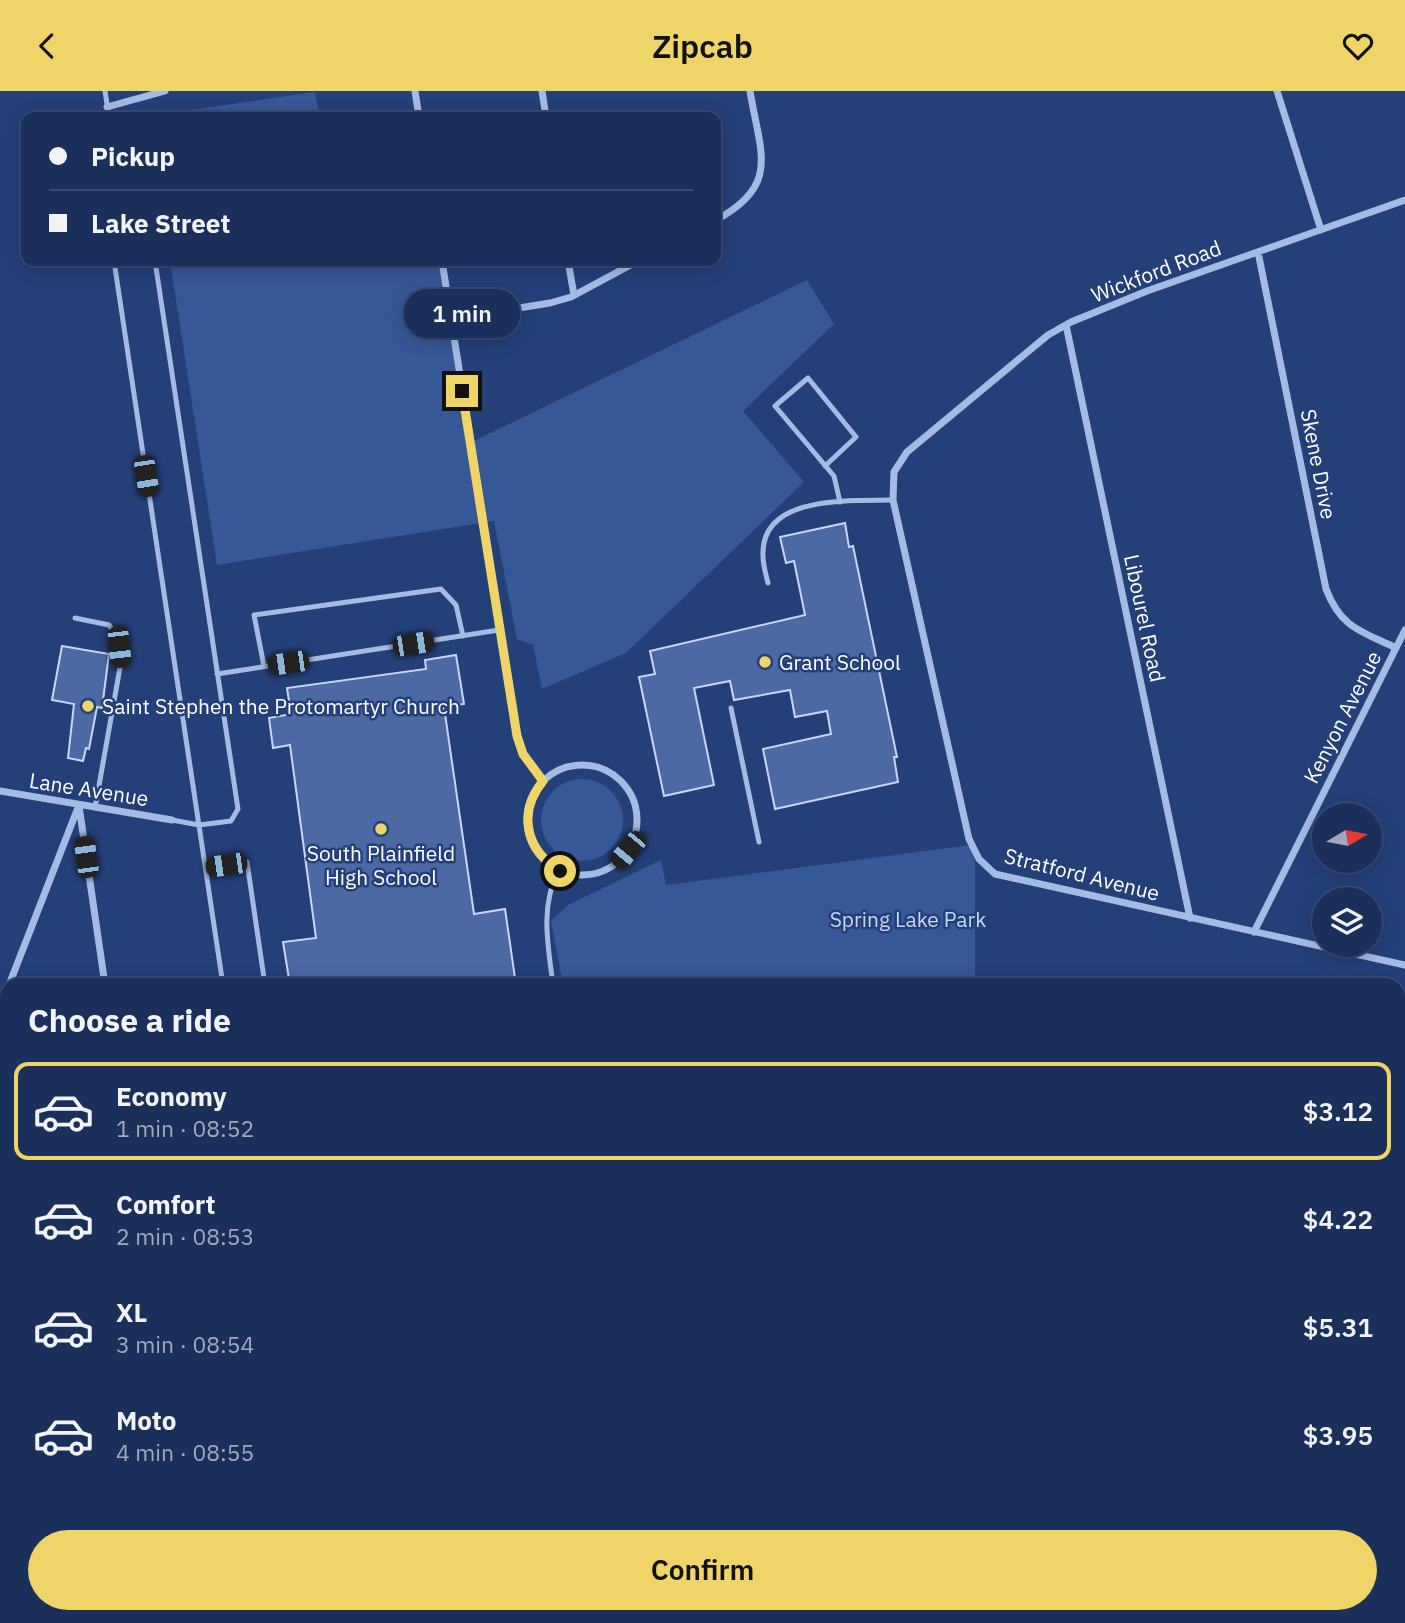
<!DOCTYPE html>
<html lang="en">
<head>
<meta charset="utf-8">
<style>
	:root { --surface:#1a305b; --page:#273c64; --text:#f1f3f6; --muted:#9fa9bb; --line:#384b71; --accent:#efd567 }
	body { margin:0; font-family:"IBM Plex Sans",sans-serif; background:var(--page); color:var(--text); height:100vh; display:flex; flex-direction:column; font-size:26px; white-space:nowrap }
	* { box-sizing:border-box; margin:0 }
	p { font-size:23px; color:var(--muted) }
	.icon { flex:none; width:38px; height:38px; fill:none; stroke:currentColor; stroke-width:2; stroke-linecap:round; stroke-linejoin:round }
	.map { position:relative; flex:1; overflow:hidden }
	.drawer { position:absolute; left:0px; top:887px; width:1405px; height:646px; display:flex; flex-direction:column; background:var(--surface); border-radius:21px 21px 0 0; box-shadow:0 4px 18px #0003,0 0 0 2px var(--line) }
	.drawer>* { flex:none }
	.banner { position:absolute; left:21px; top:21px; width:700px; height:154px; border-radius:14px; box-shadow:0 4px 18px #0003,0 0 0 2px var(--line); display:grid; align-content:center; height:154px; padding:0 28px; background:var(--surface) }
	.needle { width:46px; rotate:80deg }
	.controls { position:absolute; left:1312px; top:712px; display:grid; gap:14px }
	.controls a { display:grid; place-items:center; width:70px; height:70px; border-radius:50%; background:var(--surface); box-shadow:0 4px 18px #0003,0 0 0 2px var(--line); font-size:35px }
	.end { position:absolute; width:32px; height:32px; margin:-16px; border:9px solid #efd567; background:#111; box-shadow:0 0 0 4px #111 }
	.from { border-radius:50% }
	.bubble { position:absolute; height:49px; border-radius:24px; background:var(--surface); box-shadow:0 4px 18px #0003,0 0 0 2px var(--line); font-size:23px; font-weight:600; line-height:49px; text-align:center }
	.car { position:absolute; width:21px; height:42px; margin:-21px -10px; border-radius:9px; box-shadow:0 0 5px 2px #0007; background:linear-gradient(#222 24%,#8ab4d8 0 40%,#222 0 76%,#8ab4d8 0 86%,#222 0) }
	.banner b { display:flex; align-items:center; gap:24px; height:66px; font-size:26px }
	.banner b+b { border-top:2px solid var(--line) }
	.banner i { width:18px; height:18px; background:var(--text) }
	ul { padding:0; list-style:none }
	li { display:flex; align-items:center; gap:21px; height:98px; margin:0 14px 10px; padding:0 14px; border:4px solid transparent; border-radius:14px }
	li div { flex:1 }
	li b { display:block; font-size:26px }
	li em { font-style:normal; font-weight:600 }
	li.current { border-color:var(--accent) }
	li>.icon { width:63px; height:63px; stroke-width:1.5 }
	h2 { padding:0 28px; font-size:32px; line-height:84px }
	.button { display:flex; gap:14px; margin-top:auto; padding:14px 28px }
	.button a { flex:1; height:80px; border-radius:42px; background:var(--accent); color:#111; font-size:28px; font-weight:600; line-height:80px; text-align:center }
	header { display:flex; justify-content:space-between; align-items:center; height:91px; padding:0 28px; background:var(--accent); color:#111; font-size:32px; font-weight:600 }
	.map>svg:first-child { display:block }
</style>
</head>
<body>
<header><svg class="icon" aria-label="back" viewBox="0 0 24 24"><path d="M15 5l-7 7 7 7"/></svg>Zipcab<svg class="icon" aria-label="heart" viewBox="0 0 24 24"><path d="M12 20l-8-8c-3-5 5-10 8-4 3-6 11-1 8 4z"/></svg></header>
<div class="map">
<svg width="1405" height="1532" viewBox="0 0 1405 1532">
	<rect width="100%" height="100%" fill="#234079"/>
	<!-- green -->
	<path fill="#365896" d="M315,1l5,25h-177z
		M170,170h274l28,181 335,-162 27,44 -91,87 61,71 -178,171 -84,36 -9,-44 -16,-6 -23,-118 -277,44z
		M541 729a41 41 0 1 1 82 0a41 41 0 1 1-82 0Z
		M971,754l4,18v121l4,1h-416l-12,-64 17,-16 93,-45 5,25z
		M1398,977l7,1v217l-7,4z
		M0,1228l7,1v278h-7z
		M103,1526h1071l-2,6h-1058z"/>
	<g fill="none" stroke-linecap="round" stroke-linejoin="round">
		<!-- stream -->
		<path stroke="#98b4e5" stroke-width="4.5" d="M1398,1138l7,1
			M0,1384l7,2
			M282,1526l1,6"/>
	</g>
	<!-- building -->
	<path fill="#4b69a3" stroke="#c7d7f3" stroke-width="2" d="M845,432l4,24 4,-1 44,211h-3l4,25 -123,27 -12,-60 68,-15 -4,-23 -32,6 -5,-27 -56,10 -4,-19 -36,7 20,97 -50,11 -25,-119 16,-3 -5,-23 155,-36 -11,-54 -8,2 -6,-26z
		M62,555l47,8 -7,54 -5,-1 -8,42 -3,-1 -3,13 -15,-3 6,-54 -22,-4z
		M456,564l8,49 -20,3 30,207 31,-5 11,76h-226l-7,-43 33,-4 -26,-193 -17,3 -4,-30 22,-4 -4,-26 139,-19 -1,-9z"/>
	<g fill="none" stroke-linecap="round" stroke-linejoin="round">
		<!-- service -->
		<path stroke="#a4bbe4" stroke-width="5" d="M105,0l4,26
			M114,170l109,724
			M155,170l83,548 -7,12 -32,4 -27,-5
			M825,375l31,-29 -48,-59 -33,28 59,70 6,26
			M768,492c-2,-8 -5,-18 -5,-27 -3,-62 89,-55 130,-56
			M75,527l34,7 8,12 4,25 -26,146
			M264,575l-10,-51 187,-26 15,16 7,31
			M217,583l282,-44
			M731,617l28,134
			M206,777l41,-6 18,123
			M553,894c-5,-41 -13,-76 5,-115
			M551,1526l3,6
			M617,1532l2,-6"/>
		<!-- minor -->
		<path stroke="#a4bbe4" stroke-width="7" d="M415,0l4,26
			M542,0l4,26
			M1277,0l44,139
			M107,16l58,-16
			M1405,109l-258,91 -76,31 -23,13 -141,117 -13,20 -1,28 76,339 10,20 16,15 410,91
			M716,129c65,-35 44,-67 34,-129
			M1258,161l68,337c15,39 35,42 70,59
			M442,170l75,475 6,18 20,27
			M568,170l6,34
			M451,228l99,-16 21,-6 67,-36
			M1066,234l124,593
			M527 729a55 55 0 1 1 110 0a55 55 0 1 1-110 0Z
			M0,700l172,29
			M79,715l26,179
			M1254,841l151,-302
			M9,894l70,-180
			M0,919l7,-18
			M0,1036l7,1
			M1398,1377l7,-1
			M1309,1532l2,-6"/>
	</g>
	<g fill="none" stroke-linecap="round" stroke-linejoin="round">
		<!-- route -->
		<path stroke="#efd567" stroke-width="9" d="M462,300l55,345 6,18 20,27c-26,32 -17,69 17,90"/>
	</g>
	<!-- markers -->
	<g fill="#efd567" stroke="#234079" stroke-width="2.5">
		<circle cx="765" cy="571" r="7"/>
		<circle cx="88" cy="615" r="7"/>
		<circle cx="381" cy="738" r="7"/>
	</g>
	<g text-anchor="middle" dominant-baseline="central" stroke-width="5" stroke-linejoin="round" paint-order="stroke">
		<!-- street labels -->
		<g font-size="21" fill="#fff" stroke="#234079">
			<text transform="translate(1156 180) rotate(-21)">Wickford Road</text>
			<text transform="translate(1319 373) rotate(79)">Skene Drive</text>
			<text transform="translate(1145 527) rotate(78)">Libourel Road</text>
			<text transform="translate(1342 626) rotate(-63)">Kenyon Avenue</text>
			<text transform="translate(89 698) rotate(9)">Lane Avenue</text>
			<text transform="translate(1082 783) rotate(14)">Stratford Avenue</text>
		</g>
		<!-- poi labels -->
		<g font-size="21" fill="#fff" stroke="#234079" text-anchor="start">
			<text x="779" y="571">Grant School</text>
			<text x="102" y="615">Saint Stephen the Protomartyr Church</text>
			<text x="381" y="762" text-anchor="middle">South Plainfield<tspan x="381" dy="24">High School</tspan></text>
		</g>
		<!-- park labels -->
		<g font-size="21" fill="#c7d7f3" stroke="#234079">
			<text x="908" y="828">Spring Lake Park</text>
		</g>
	</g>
</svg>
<div class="controls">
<a><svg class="needle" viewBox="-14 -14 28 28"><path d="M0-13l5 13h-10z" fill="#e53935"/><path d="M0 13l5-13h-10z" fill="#9fa9bb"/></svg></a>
<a><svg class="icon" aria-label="layers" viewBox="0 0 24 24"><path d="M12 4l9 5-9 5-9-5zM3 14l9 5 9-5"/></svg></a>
</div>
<i class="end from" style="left:560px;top:780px"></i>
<i class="end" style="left:462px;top:300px"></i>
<div class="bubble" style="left:404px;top:198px;width:116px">1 min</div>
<i class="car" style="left:146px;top:385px;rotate:171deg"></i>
<i class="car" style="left:413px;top:553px;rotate:81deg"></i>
<i class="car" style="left:119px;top:556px;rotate:174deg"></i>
<i class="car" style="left:288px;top:572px;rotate:262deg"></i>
<i class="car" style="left:628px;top:759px;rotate:220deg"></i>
<i class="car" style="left:86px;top:766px;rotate:352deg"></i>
<i class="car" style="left:226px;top:774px;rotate:262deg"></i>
<div class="banner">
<b><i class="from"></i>Pickup</b>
<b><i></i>Lake Street</b>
</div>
<section class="drawer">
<h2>Choose a ride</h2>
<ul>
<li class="current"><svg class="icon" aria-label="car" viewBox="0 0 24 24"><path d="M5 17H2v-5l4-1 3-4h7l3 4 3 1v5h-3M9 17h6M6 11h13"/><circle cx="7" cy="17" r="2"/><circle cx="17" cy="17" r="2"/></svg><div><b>Economy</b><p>1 min · 08:52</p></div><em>$3.12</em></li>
<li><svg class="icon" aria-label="car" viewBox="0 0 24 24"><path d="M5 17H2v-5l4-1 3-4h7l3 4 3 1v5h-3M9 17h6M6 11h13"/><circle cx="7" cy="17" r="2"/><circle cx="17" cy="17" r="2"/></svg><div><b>Comfort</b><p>2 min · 08:53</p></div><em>$4.22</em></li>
<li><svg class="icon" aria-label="car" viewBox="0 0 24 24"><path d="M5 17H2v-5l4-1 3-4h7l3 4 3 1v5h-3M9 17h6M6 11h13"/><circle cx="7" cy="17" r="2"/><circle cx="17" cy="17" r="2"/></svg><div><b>XL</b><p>3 min · 08:54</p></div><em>$5.31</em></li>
<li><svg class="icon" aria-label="car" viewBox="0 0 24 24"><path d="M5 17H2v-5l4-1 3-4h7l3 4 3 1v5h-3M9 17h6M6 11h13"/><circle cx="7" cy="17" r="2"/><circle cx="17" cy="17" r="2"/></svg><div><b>Moto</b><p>4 min · 08:55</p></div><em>$3.95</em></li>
</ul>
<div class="button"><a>Confirm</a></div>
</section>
</div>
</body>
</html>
